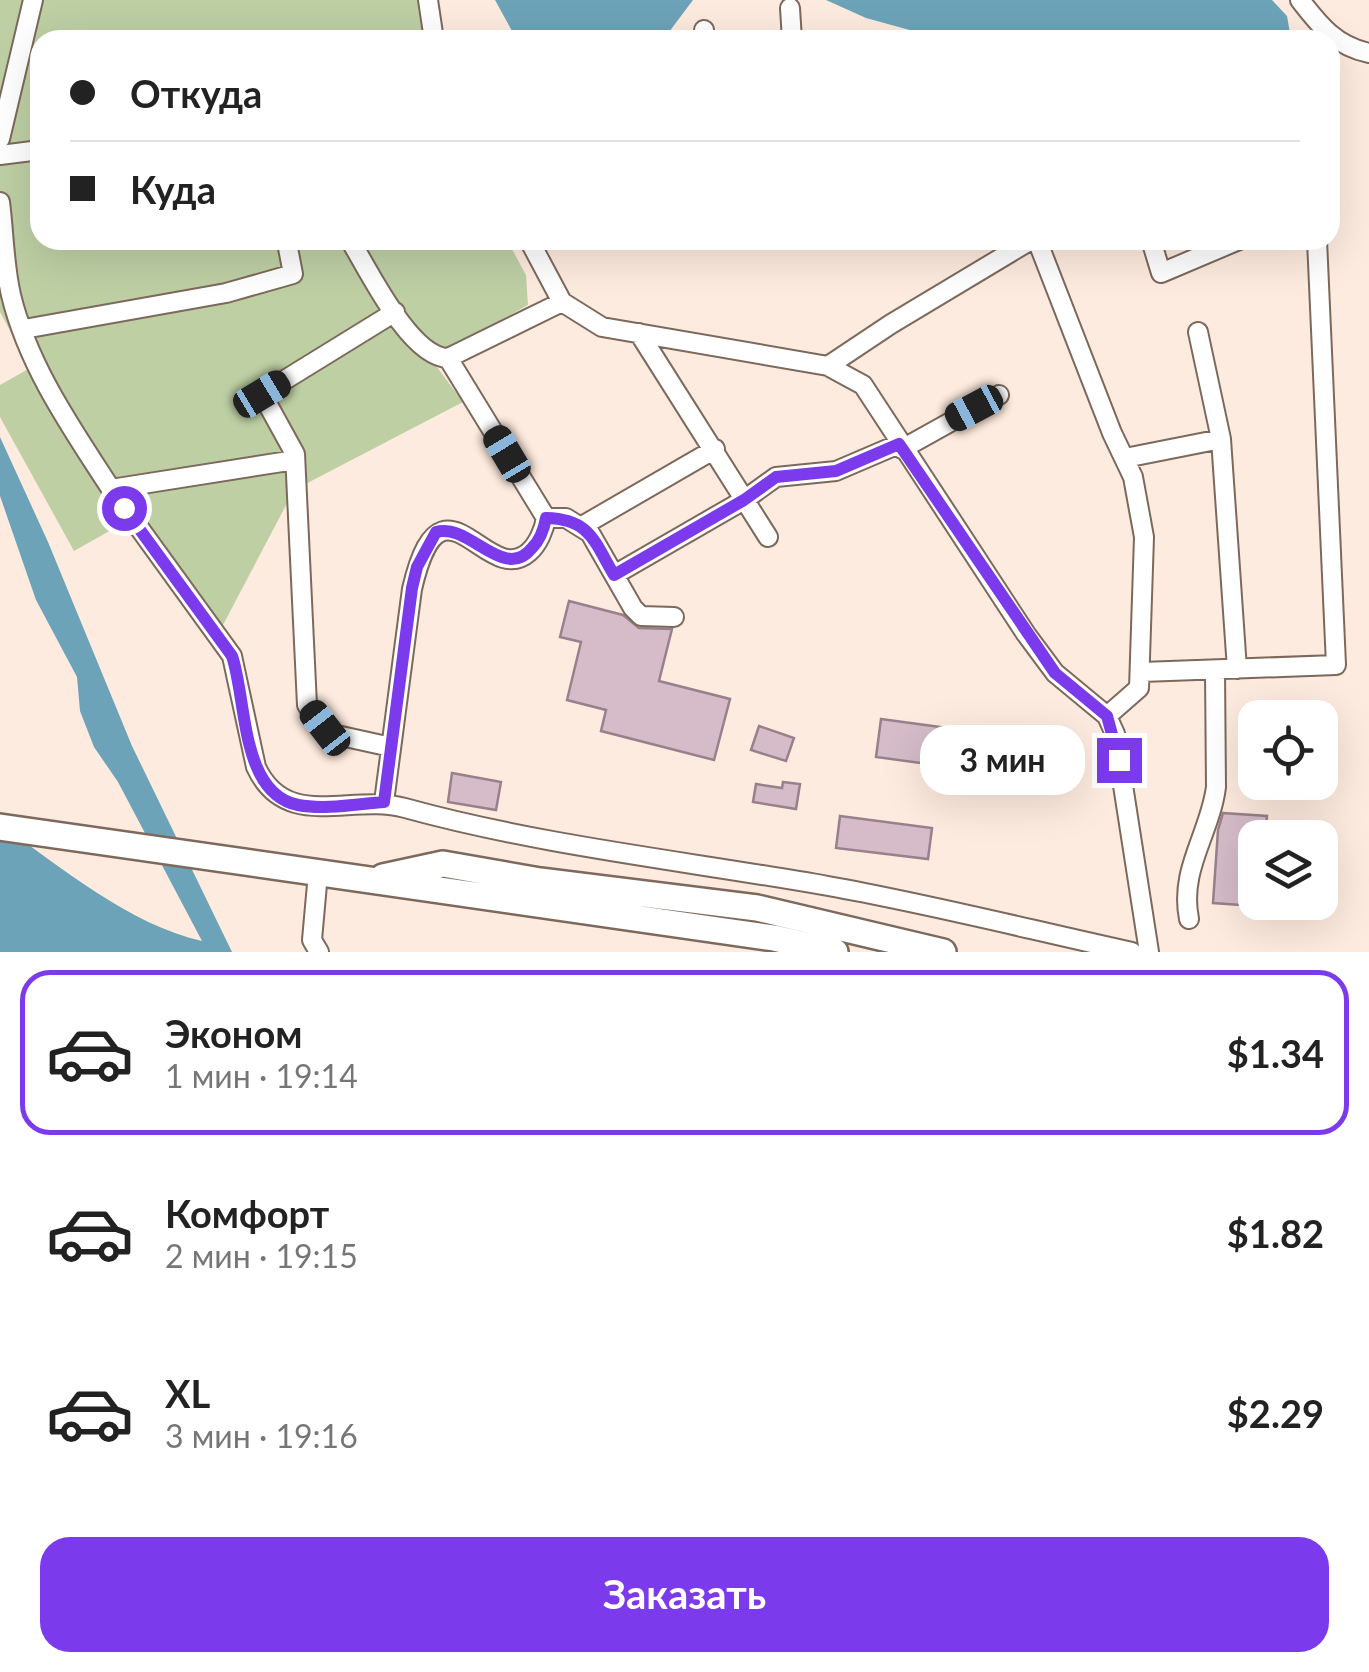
<!DOCTYPE html>
<html lang="ru">
<head>
<meta charset="utf-8">
<style>
	:root { --surface:#fff; --page:#f2f2f2; --text:#222; --muted:#767676; --line:#e0e0e0; --accent:#7c3aed }
	body { margin:0; font-family:Lato,sans-serif; background:var(--page); color:var(--text); height:100vh; display:flex; flex-direction:column; font-size:38px; white-space:nowrap }
	* { box-sizing:border-box; margin:0 }
	p { font-size:32px; color:var(--muted) }
	.icon { flex:none; width:55px; height:55px; fill:none; stroke:currentColor; stroke-width:2; stroke-linecap:round; stroke-linejoin:round }
	.map { position:relative; height:952px; overflow:hidden }
	.drawer { display:flex; flex-direction:column; background:var(--surface); flex:1 }
	.drawer>* { flex:none }
	.top-card { position:absolute; left:30px; top:30px; width:1310px; height:220px; border-radius:30px; box-shadow:0 10px 40px #0002; display:grid; align-content:center; height:220px; padding:0 40px; background:var(--surface) }
	.buttons { position:absolute; left:1238px; top:700px; display:grid; gap:20px }
	.buttons a { display:grid; place-items:center; width:100px; height:100px; border-radius:20px; background:var(--surface); box-shadow:0 10px 40px #0002; font-size:50px }
	.end { position:absolute; width:45px; height:45px; margin:-22px; border:12px solid #7c3aed; background:#fff; box-shadow:0 0 0 5px #fff }
	.from { border-radius:50% }
	.bubble { position:absolute; height:70px; border-radius:30px; background:var(--surface); box-shadow:0 10px 40px #0002; font-size:32px; font-weight:700; line-height:70px; text-align:center }
	.car { position:absolute; width:30px; height:60px; margin:-30px -15px; border-radius:12px; box-shadow:0 0 8px 2px #0007; background:linear-gradient(#222 24%,#8ab4d8 0 40%,#222 0 76%,#8ab4d8 0 86%,#222 0) }
	.top-card b { display:flex; align-items:center; gap:35px; height:95px; font-size:38px }
	.top-card b+b { border-top:2px solid var(--line) }
	.top-card i { width:25px; height:25px; background:var(--text) }
	ul { padding:18px 0 0; list-style:none }
	li { display:flex; align-items:center; gap:30px; height:165px; margin:0 20px 15px; padding:0 20px; border:5px solid transparent; border-radius:30px }
	li div { flex:1 }
	li b { display:block; font-size:38px }
	li em { font-style:normal; font-weight:700 }
	li.active { border-color:var(--accent) }
	li>.icon { width:90px; height:90px; stroke-width:1.5 }
	.action { display:flex; gap:20px; margin-top:auto; padding:20px 40px }
	.action a { flex:1; height:115px; border-radius:30px; background:var(--accent); color:#fff; font-size:40px; font-weight:700; line-height:115px; text-align:center }
	.map>svg:first-child { display:block }
</style>
</head>
<body>
<div class="map">
<svg width="1369" height="952" viewBox="0 0 1369 952">
	<rect width="100%" height="100%" fill="#feebdf"/>
	<!-- green -->
	<path fill="#becfa4" d="M0,0h417l6,40h-383v200h467l19,35 2,30 -97,54 32,43 -169,88 -80,152 -141,-201 47,84 -46,26 -74,-134v-32l30,-17 -30,-56z"/>
	<!-- water -->
	<path fill="#6da3b9" d="M495,0h198l-30,40h-146z
		M826,0h446l15,16 4,23 -345,1 -80,-22z
		M0,437l48,105 84,204 100,206h-232v-128c59,42 130,101 202,117l-84,-159 -24,-35 -14,-36 -3,-34 -41,-77 -36,-104z"/>
	<!-- building -->
	<path fill="#d5bcc8" stroke="#98818c" stroke-width="2.5" d="M569,601l54,14 16,13 33,1 -13,52 71,18 -16,61 -113,-29 5,-21 -39,-10 14,-58 -21,-5z
		M881,719l171,23 -5,38 -171,-23z
		M759,726l35,12 -8,23 -35,-11z
		M452,773l49,9 -5,28 -48,-8z
		M783,782l17,2 -4,25 -43,-7 3,-18 26,4z
		M1223,813l44,3 -2,22h-10v68l-42,-3 5,-73z
		M840,816l92,12 -4,31 -92,-11z"/>
	<g fill="none" stroke-linecap="round" stroke-linejoin="round">
		<!-- minor casing -->
		<g stroke="#7d695c" stroke-width="22">
			<path id="minor" d="M428,0l6,40
				M1300,0c20,26 36,46 69,53
				M790,8l2,32
				M704,30l1,10
				M0,139l33,-139
				M0,155l40,-5
				M0,202c4,31 4,63 11,93 17,71 61,134 100,194l184,-29
				M350,240c19,31 60,117 98,118
				M529,240l33,62 40,25 226,39 35,19 163,249 29,39 52,43 8,18 34,218
				M1037,240l75,193 21,44 11,60 -5,151 -32,28
				M1151,240l10,33 78,-33
				M24,329l202,-36 67,-19 -5,-26 4,-8
				M1198,332l23,107 16,230
				M639,333l129,204
				M828,366l63,-42 140,-84
				M902,449l97,-54
				M1125,458l96,-19
				M111,489l121,167 24,111c30,65 95,26 149,41 138,38 282,53 423,78 102,18 203,44 304,66
				M546,518h20l24,15 43,75 8,8 33,1
				M582,526l133,-77
				M614,575l130,-75 32,-23 60,-6 63,-27
				M1142,672l194,-7 -19,-425
				M391,747l-59,-13 -25,-29 -12,-251 -33,-60 133,-82
				M384,802l28,-213c30,-129 74,1 117,-37 9,-8 15,-22 17,-34l-98,-160 114,-56
				M318,873l-6,67 7,12
				M1189,919c-10,-50 21,-85 27,-132l-1,-117"/>
		</g>
		<!-- highway casing -->
		<g stroke="#7d695c" stroke-width="30">
			<path id="highway" d="M0,827l774,111 61,14
				M383,877l60,-13 97,17 217,27 186,44"/>
		</g>
		<!-- minor -->
		<use href="#minor" stroke="#fff" stroke-width="18"/>
		<!-- highway -->
		<use href="#highway" stroke="#fff" stroke-width="25"/>
	</g>
	<g fill="none" stroke-linecap="round" stroke-linejoin="round">
		<!-- route -->
		<path stroke="#7c3aed" stroke-width="12" d="M124,508l108,148c15,44 8,137 66,149 27,5 59,-1 86,-3l28,-214 5,-21 19,-35c33,-10 68,51 96,16 8,-8 12,-19 14,-30 44,1 48,23 68,57l130,-75 32,-23 60,-6 63,-27 156,229 52,43 12,44"/>
	</g>
</svg>
<div class="buttons">
<a><svg class="icon" aria-label="locate" viewBox="0 0 24 24"><circle cx="12" cy="12" r="6"/><path d="M12 2v4M12 18v4M2 12h4M18 12h4"/></svg></a>
<a><svg class="icon" aria-label="layers" viewBox="0 0 24 24"><path d="M12 4l9 5-9 5-9-5zM3 14l9 5 9-5"/></svg></a>
</div>
<i class="end from" style="left:124px;top:508px"></i>
<i class="end" style="left:1119px;top:760px"></i>
<div class="bubble" style="left:920px;top:725px;width:165px">3 мин</div>
<i class="car" style="left:262px;top:394px;rotate:59deg"></i>
<i class="car" style="left:974px;top:408px;rotate:242deg"></i>
<i class="car" style="left:507px;top:454px;rotate:329deg"></i>
<i class="car" style="left:325px;top:728px;rotate:322deg"></i>
<div class="top-card">
<b><i class="from"></i>Откуда</b>
<b><i></i>Куда</b>
</div>
</div>
<section class="drawer">
<ul>
<li class="active"><svg class="icon" aria-label="car" viewBox="0 0 24 24"><path d="M5 17H2v-5l4-1 3-4h7l3 4 3 1v5h-3M9 17h6M6 11h13"/><circle cx="7" cy="17" r="2"/><circle cx="17" cy="17" r="2"/></svg><div><b>Эконом</b><p>1 мин · 19:14</p></div><em>$1.34</em></li>
<li><svg class="icon" aria-label="car" viewBox="0 0 24 24"><path d="M5 17H2v-5l4-1 3-4h7l3 4 3 1v5h-3M9 17h6M6 11h13"/><circle cx="7" cy="17" r="2"/><circle cx="17" cy="17" r="2"/></svg><div><b>Комфорт</b><p>2 мин · 19:15</p></div><em>$1.82</em></li>
<li><svg class="icon" aria-label="car" viewBox="0 0 24 24"><path d="M5 17H2v-5l4-1 3-4h7l3 4 3 1v5h-3M9 17h6M6 11h13"/><circle cx="7" cy="17" r="2"/><circle cx="17" cy="17" r="2"/></svg><div><b>XL</b><p>3 мин · 19:16</p></div><em>$2.29</em></li>
</ul>
<div class="action"><a>Заказать</a></div>
</section>
</body>
</html>
